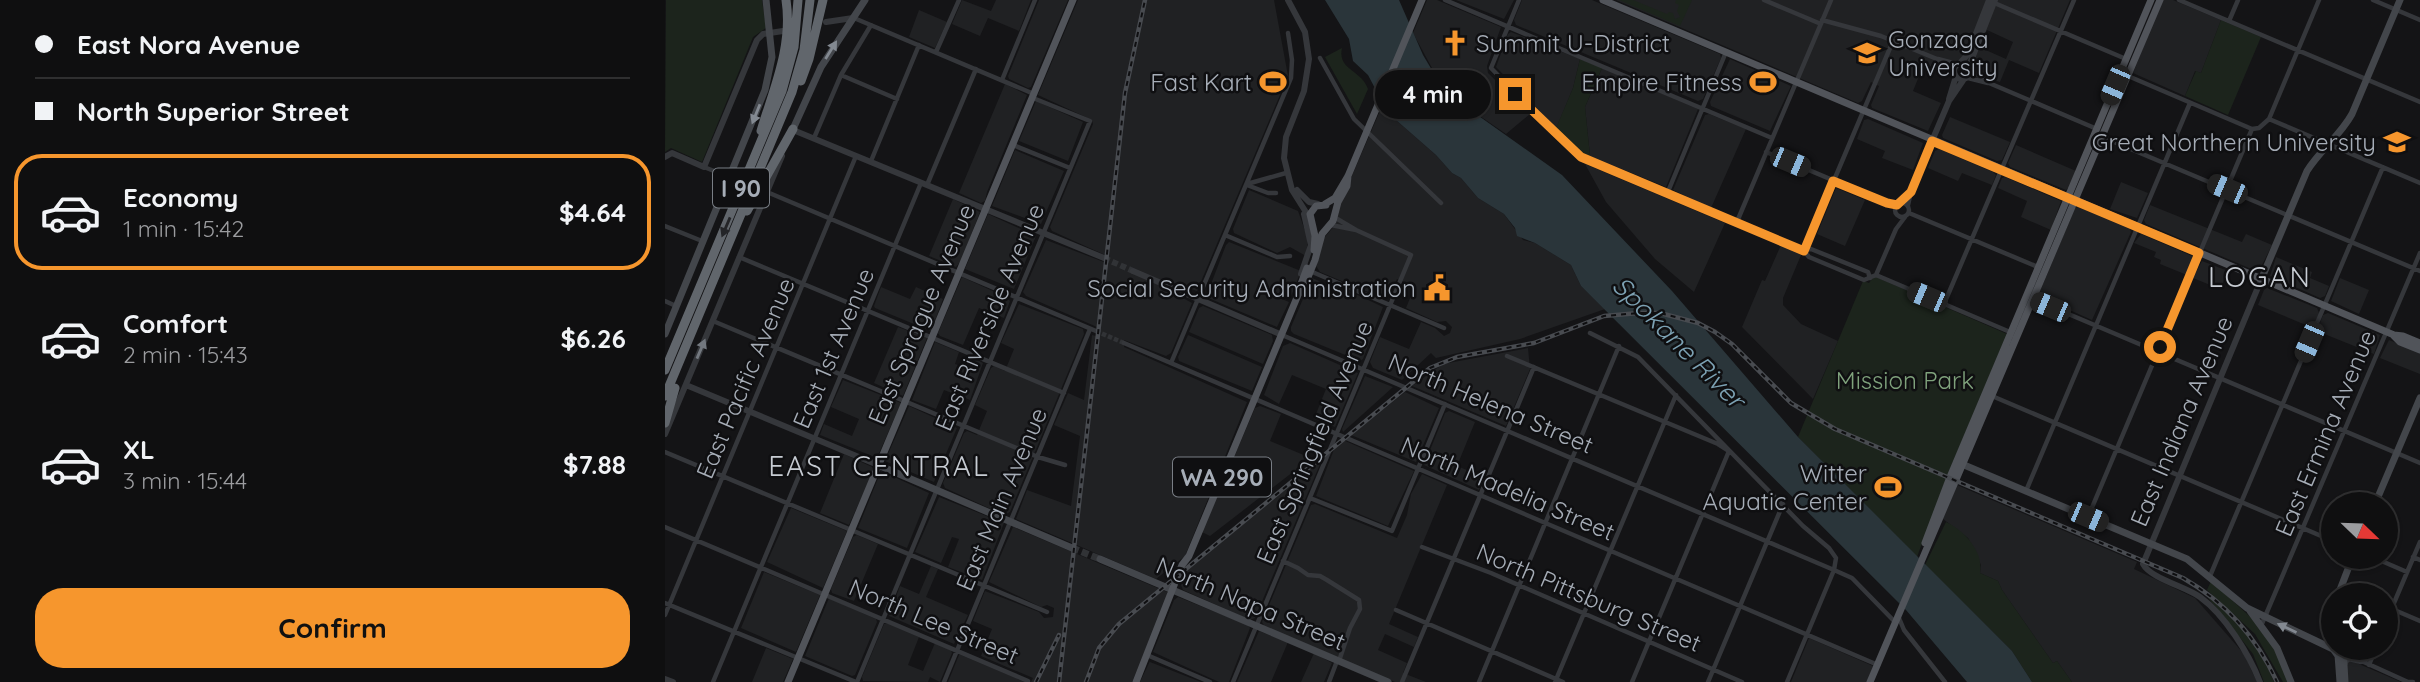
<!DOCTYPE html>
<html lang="en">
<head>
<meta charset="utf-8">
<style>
	:root { --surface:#0f0f10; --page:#1d1d1e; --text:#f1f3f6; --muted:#9b9c9f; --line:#2f2f30; --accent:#f6962d }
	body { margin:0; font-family:Quicksand,sans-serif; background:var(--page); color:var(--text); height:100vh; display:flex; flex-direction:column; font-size:26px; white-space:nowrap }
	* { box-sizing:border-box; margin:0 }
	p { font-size:23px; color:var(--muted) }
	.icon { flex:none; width:38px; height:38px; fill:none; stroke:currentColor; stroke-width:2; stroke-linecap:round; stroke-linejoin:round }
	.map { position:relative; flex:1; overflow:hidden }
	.sheet { display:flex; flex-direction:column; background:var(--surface); width:665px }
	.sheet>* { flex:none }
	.guide { display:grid; align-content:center; height:154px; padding:0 35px; background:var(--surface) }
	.needle { width:46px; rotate:113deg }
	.fabs { position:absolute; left:1656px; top:492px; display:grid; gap:14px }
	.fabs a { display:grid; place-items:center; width:77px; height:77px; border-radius:50%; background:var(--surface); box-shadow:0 2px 5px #0004,0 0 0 2px var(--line); font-size:35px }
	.end { position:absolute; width:32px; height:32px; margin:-16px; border:9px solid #f6962d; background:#111; box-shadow:0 0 0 4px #111 }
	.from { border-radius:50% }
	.bubble { position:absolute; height:49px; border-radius:24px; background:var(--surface); box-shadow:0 2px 5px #0004,0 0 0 2px var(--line); font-size:23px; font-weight:700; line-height:49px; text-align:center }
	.car { position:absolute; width:21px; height:42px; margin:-21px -10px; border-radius:9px; box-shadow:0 0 5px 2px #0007; background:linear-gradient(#222 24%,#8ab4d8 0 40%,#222 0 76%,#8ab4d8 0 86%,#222 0) }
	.guide b { display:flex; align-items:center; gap:24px; height:66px; font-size:26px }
	.guide b+b { border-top:2px solid var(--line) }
	.guide i { width:18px; height:18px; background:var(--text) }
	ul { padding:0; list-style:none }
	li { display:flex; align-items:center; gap:21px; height:116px; margin:0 14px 10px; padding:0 21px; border:4px solid transparent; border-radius:28px }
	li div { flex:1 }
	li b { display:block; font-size:26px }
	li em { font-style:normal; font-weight:700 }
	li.current { border-color:var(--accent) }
	li>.icon { width:63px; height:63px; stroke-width:1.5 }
	.primary-button { display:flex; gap:14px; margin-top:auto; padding:14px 35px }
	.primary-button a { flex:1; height:80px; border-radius:28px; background:var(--accent); color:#111; font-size:28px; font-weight:700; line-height:80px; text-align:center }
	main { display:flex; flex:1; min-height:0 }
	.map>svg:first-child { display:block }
</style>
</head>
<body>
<main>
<section class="sheet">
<div class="guide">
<b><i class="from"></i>East Nora Avenue</b>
<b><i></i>North Superior Street</b>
</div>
<ul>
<li class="current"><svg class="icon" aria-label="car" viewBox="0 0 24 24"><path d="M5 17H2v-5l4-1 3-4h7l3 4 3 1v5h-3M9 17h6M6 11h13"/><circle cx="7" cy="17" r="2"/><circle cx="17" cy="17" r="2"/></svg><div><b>Economy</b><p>1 min · 15:42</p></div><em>$4.64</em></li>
<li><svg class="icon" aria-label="car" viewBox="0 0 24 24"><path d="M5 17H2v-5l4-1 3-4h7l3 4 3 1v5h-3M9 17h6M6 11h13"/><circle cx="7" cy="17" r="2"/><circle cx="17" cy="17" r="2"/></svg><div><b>Comfort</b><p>2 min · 15:43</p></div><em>$6.26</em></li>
<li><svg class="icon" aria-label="car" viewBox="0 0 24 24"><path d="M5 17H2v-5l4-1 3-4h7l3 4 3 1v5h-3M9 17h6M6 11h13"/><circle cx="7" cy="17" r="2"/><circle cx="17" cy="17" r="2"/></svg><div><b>XL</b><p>3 min · 15:44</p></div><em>$7.88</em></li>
</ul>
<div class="primary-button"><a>Confirm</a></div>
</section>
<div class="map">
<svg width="1755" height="682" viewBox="0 0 1755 682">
	<rect width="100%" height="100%" fill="#141416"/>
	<!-- built -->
	<path fill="#202123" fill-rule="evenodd" d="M297,0l29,11 5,-11h35l-12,31 -31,-13 -8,18 -28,-12z
		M374,0h29l-37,87 -3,1 -19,-9 -1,-3z
		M413,0h196l14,76 -91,215 -29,-10 -5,6 29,16 -21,50 -5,3 -42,-16v7l123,55 -62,154 -29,23 -140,-60 11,-29 44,16 9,-70 -26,-11 14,-32 16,7 8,-65 4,1 1,-9 -71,-31 -3,-4 23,-52 58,22 1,-7 -53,-24 -2,-4 43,-103 -1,-4 -54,-25z
		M762,0h10l64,27 -14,39 1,7 42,41 -24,20 -61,-42 -32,-59z
		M791,0h58l-10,19z
		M857,0h70l128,54 1,4 -18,41 -5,2 -182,-76 -2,-5z
		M951,0h454l-31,73 -30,-13 -9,22 -16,-5 -11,-7 -2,-6 -10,-4 -7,16 -30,-12 -11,27 28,12 -13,28 -56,-23 -1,-3 8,-19 -8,-4 -9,19 -4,2zM1322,30l26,12 -7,17 -27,-12z
		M1497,0h11l48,20 -20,53 -6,-2 -10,25 -52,-23z
		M254,10l28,12 -12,26 -26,-11z
		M846,32l69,27 -7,29 -17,41 -60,-62 12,-33z
		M1065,59l61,27 -21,45 -59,-25 -1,-4z
		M937,68l96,41 -32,78 -76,-31 -5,-49z
		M340,84l22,11 -40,97 -2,9 -4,2 -22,-10z
		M371,101l47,21 -15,39 -49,-20z
		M718,104l5,9 48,42 16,18 9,5 17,20 26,16 19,26 12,3 36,22 10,21 24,23 -85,30 -84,19 -5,-5 -29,27 -29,-12 -3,-6 10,-25 29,12 12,-27 14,6 9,8 6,-3 2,-6 -6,-6 -9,1 -31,-14 9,-22 -18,-7 -8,17 -6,2 -63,-26 -4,-6 8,-28 12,-14 2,-16z
		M1044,114l37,15 -35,79 -38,-18 32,-75z
		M1285,117l60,25 -8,18 -5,1 -54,-23 -1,-3z
		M1203,119l55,24 -10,27 -31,-12 3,-7 -28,-12 7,-19z
		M1351,145l60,26 -7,16 -3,3 -56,-23 -2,-4z
		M1274,149l54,23 3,3 -4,10 -30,-12 -4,8 -30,-13 7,-17z
		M350,150l49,21 -23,53 -49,-18z
		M920,164l140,59 -31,69 -39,-33 -49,-57z
		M1340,177l56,24 -10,29 -30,-13 6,-16 -29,-13 4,-10z
		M1456,182l27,11 -11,25 -27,-9z
		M1171,188l29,12 -20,46 -28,-12z
		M584,190l49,21 10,28 -2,17 -16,-9 -13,6 -43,-20 -1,-4z
		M288,199l27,13 -19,49 -5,6 -27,-11z
		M1485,205l92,37 4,-8 26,11 -12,24 -4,2 -110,-47 -2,-4z
		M1413,207l52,22 1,3 -39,88 -54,-24 37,-88z
		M323,214l48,22 -22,53 -49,-20z
		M1476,234l51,22 1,4 -6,15 -27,-11 1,-4 -7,-3 2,-5 -22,-9z
		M564,242l72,29 -11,28 -19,-8 -1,3 19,8 -12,25 -71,-30 20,-52z
		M1116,245l20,10 -18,43v7l18,19 37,17 -25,58 -71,-72 20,-47 3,1z
		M1611,257l36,15 -2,6 19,8 -4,10 -5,2 -50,-22z
		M1537,261l26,10 -8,18 -27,-11z
		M297,277l44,20 4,4 -6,17 -25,-10 -16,37 -23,-9 -2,-3z
		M647,278l33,14 4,-1 34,16 -20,52 -3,2 -66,-27 -3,-3v-4z
		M1675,278l29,12 -10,24 -28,-13z
		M216,287l29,12 6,-12 27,12 -12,32 -56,-23 -1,-2z
		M1602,288l50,20 2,5 -6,15 -55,-23 6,-15z
		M354,304l64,25 1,5 -74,178 -6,3 -59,-27 -2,-5 21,-50 3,-2 10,4 10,-24 -12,-6 16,-37 3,-2 11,5 9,-22 -13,-6z
		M538,306l69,29 1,6 -10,23 -74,-32 10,-24z
		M1663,313l52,22 -6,19 -57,-23 6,-16z
		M233,327l29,11 -24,58 -29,-13z
		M523,335l74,32 -10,24 -73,-30 -1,-4z
		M1724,340l31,12v22l-40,-16z
		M270,342l24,10 -4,12 9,3 5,-11 14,7 -13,37 -26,-10 -8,19 -24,-9z
		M625,343l68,30 -23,54 -21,-8 12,-30 -34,-14 -13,29 -15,-9 19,-49z
		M863,348l2,21 -24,57 -94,-40 31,-22z
		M700,376l28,11 -50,45 -1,-3z
		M178,380l58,23 -24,55 -57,-23 4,-11 28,12 7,-17 -28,-12z
		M740,392l34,16 -23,54 -65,-27z
		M244,406l48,22 -23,54 -49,-21z
		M595,406l21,8 -11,27 41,17 -101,78 -8,-4 53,-124z
		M784,411l26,11 -18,44 27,11 -5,13 -55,-25 21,-52z
		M678,440l71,31 -26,55 -72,-30 19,-49z
		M179,454l28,13 2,3 -25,55 -29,-12z
		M658,457l-68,161 -5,2 -67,-30 -2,-5 6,-15z
		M216,471l48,22 -22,55 -49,-20z
		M757,474l25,11 -58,139 29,13 -4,10 -29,-13 -7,16 29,13 -4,10 23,9h-31l-131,-56 -2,-4 49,-117 4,-1 82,34 10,-23 4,-21z
		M1292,485l180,77 -3,7 61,29 49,56 13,28h-185l-15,-21 -4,2 -51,-73 -4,-9 -18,-8 1,-8 -13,-27 -25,-19z
		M274,497l65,26 -22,57 -34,-13 11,-28 -7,-2 -11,26 -26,-11z
		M126,508l56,23 -24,57 -56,-26z
		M348,527l154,65 1,4 -36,86h-101l2,-4 -52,-22 11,-27 -19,-8 12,-30 54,21 5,6 9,-1 1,-9 -7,-3 -6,2 -52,-25z
		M192,535l21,9 -24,57 -22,-8 -1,-4 22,-52z
		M266,566l7,3 -12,28 42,18 -14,29 -65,-28 11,-30 19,8z
		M99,572l56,23 -24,57 -55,-24z
		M513,597l70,28 2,3 -21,54h-10l-66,-30 21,-52z
		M164,598l47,21 1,3 -22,53 -3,1 -47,-20z
		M222,623l32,14 -11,28 15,6 12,-28 16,7 1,3 -12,29 -10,-5 -2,5 -65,-1 -1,-4 22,-53z
		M594,631l29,11 -17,40h-34z
		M1144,638l64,28 -6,16h-76z
		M101,648l27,11 -10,23h-31z
		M649,653l18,10 -8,19h-23z
		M294,655h2l64,27h-77z
		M485,661v1l51,20h-61z
		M1683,661h4l49,21h-53l-2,-17z"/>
	<!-- green -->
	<path fill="#1c241c" d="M1,0h96l4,28 -13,9 -51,125 -31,-14 -6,4z
		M954,0h14l34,14 2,-2 4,1 2,6 5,-2 -3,-6 2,-6 -4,-2 1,-3h16l-12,26z
		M1556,20l40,17 -33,78 -43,-19 11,-25 5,2z
		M677,48c-5,22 20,22 26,41l-11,25 -32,-57z
		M915,59l22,9 -17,39 5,49 -9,-4 -25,-24 17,-40z
		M1211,277l131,57 -60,142 -30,81 -119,-120 65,-156 6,2 3,-4z
		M1281,522c18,8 38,30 34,51l18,8 4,9 51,73 4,-2 15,21h-40l-20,-31 -87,-86z
		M1546,581l47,43 14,18 18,40h-7l-28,-48 -48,-44z
		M1540,594c31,21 55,54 69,88h-10l-11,-28z"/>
	<!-- water -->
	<path fill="#2a353a" d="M660,0h74l24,55 22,37 117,83 110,116 126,146 214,214 20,31h-65l-61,-72 -325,-324 -10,-21 -36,-22 -18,-7 -2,-8 -11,-14 -26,-16 -17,-20 -9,-5 -16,-18 -48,-42 -20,-38 -15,-14 -4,-22z"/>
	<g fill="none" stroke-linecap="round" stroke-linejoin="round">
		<!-- minor-tunnel -->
		<path stroke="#313336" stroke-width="4.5" stroke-dasharray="4.5 2" stroke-linecap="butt" d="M431,331l28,12"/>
		<!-- tertiary-tunnel -->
		<path stroke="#313336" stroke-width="6" stroke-dasharray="6 3" stroke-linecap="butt" d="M439,258l29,13"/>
		<!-- secondary-tunnel -->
		<path stroke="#313336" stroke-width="7" stroke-dasharray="7 3.5" stroke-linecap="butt" d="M407,548l28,11"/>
		<!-- minor -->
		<path stroke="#35373b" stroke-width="4.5" d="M780,0l327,138
			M854,0l-28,68 80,82 10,7 218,94 12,-2 57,23 2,6
			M1099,0l57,24
			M1514,0l241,102
			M1708,0l47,20
			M1327,2l134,57
			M189,18l180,76
			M1157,20l59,16 56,23 17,13
			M1564,21l9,-21
			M271,52l23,-52
			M655,58l34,61 87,84
			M1273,59l19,5
			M1306,70l18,13 108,46
			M176,75l56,24
			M1463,76l124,53
			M1303,78l20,5
			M337,80l33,-80
			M1604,119l151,64
			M1438,135l11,7 306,129
			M149,138l27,-63 30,-50
			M348,145l57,23
			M1101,152l121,51 10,2
			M206,161l48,-116
			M39,167l25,10
			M582,184l39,-11
			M262,185l49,-116
			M582,185l21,8h8
			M102,192l329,139
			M1002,194l59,-142
			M1230 210a7 7 0 1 1 14 0a7 7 0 1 1-14 0Z
			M1243,205l3,-13 21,-51
			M1244,213l129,54
			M1071,224l95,-224
			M666,225l25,5
			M0,226l37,15
			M560,235l52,22 13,-1
			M1139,251l89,-210
			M1139,251l5,6 55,23 12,-5 134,57
			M74,257l325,136
			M645,271l134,57
			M1211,275l20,-46 9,-12
			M1368,299l387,164
			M0,301l11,5
			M1279,304l130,-304
			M48,321l325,136 27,8
			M925,333l48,24 165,169 26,22 7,10 -2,12 18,8 43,44
			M617,335l552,235 -47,112
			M459,343l754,322
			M842,356l211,88 11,7 -97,231
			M506,363l120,-285 1,-18 -4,-27
			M1327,396l341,145
			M0,452l382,160
			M1361,491l164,-388
			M645,498l82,33 53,-127
			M1423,517l164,-388 7,-1 10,-9 50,-119
			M0,527l363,154
			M757,547l69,26 251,109
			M1705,556l37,16
			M1748,557l7,3
			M618,561l15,7 10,7 12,1 7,4 32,20 1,9 -10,19 -11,33
			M1545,576l173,-409
			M0,603l191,79
			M1727,609l28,12
			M731,610l167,72
			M0,615l191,-459
			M1234,618l5,12 41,52
			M1720,624l35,-82
			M1596,626l159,-373
			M1679,653l64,29h5
			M482,655l63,27
			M1680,663l4,-4 12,3
			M1704,665l7,-17
			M48,682l208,-499
			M192,682l233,-561 -57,-23
			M279,682l146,-353
			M568,682l178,-427 -55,-25 -22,-13
			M664,682l8,-21
			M737,682l132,-315
			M814,682l140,-336
			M890,682l121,-287
			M1043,682l75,-178"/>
		<!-- tertiary -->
		<path stroke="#35373b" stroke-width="6" d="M623,0l17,32 4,27 -5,32 -18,46 -2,21 8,32 17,27
			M161,22l27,-4
			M1296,62l7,-8 21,-54
			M1289 71a8 8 0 1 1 16 0a8 8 0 1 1-16 0Z
			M1304,66l26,-66
			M1284,99l7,-23
			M128,130l311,128
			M1267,141l17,-40 15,-22
			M0,157l7,-4 32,14 53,-127 6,-6 20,-3
			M632,190l12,12 9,2
			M468,271l149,64
			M636,274l10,-29 -7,-31
			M21,385l192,80
			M0,434l117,-278
			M0,679l8,3
			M1595,682c-11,-28 -35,-67 -60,-85 -14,-10 -50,-19 -57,-33l118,-284"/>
		<!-- secondary -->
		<path stroke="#43464b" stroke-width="7" d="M128,129l28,-62 44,-67
			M1596,280l46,-109c13,-21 33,-35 45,-57l48,-114
			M0,334l100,-244 7,-33 -6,-57
			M1292,462l230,97 60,49 86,41 11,15
			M213,465l194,83
			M1710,504l45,-106
			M435,559l288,123
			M1673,595l15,-39
			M1585,611l27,37 14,34
			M1678,648l2,34
			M1673,655l2,27"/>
		<!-- primary -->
		<path stroke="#51545a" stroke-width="7" d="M938,0l791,335 9,1 17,7
			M660,204l10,-6 13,-22 74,-176
			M649,250l1,-14 -5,-22 6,-8 10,-1
			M633,292l9,-24
			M1729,336l6,6 20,8
			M1260,543l25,-66 201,-477
			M123,682l285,-682
			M471,682l46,-117 7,-9 109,-261 6,-8 11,-27 7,-26 11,-13 5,-19 9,-16 1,-10
			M1205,682l290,-682"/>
		<!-- motorway -->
		<path stroke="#61666c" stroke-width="9" d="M136,81l8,-22 14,-59
			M96,131c13,-43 32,-85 25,-131
			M82,211l46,-82
			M0,370l117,-279 12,-44 4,-47
			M0,396l127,-304 12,-42 6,-50
			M0,423l10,-35"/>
		<!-- rail casing -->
		<g stroke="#484b50" stroke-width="4.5">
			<path id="rail" d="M371,682l23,-47
				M394,682l66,-589 20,-93
				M421,682l13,-34 20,-24 311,-256 27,-11 77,-14 70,-27 35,-3h21l38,10 17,9 17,12 59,59 44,26 348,149c42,24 74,60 94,104"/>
		</g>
		<!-- rail -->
		<use href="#rail" stroke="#0f0f11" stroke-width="2" stroke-dasharray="5" stroke-linecap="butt"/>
	</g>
	<!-- one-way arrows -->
	<defs><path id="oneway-solid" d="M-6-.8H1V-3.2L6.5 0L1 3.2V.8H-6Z" transform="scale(1.75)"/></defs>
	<g fill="#838991">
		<use href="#oneway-solid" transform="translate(166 50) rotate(-58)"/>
		<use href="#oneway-solid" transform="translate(91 114) rotate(112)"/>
		<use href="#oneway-solid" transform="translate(1622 628) rotate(-155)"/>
	</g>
	<use fill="#242528" href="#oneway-solid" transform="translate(61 227) rotate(113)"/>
	<use fill="#73787f" href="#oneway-solid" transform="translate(36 349) rotate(-67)"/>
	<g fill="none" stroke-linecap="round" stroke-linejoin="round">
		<!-- route -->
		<path stroke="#f6962d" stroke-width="9" d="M850,94l66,63 223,94 29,-70 54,22 10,2 14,-13 21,-51 267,112 -39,94"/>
	</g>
	<!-- icons -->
	<defs>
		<g id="church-bare" transform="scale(2.1)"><path d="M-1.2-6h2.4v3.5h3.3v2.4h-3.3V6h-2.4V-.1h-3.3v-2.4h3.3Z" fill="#f6962d" stroke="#0f0f11" stroke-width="2.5" paint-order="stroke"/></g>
		<g id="university-bare" transform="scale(2.1)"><path d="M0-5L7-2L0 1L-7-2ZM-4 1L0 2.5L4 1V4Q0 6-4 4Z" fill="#f6962d" stroke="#0f0f11" stroke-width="2.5" paint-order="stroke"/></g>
		<g id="stadium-bare" transform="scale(2.1)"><path d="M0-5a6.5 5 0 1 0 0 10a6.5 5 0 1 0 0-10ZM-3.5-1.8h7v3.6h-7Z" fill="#f6962d" stroke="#0f0f11" stroke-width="2.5" paint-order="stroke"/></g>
		<g id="civic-bare" transform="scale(2.1)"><path d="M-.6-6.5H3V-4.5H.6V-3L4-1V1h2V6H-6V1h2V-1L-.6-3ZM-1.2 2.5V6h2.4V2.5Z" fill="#f6962d" stroke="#0f0f11" stroke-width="2.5" paint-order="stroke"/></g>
	</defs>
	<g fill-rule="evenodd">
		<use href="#church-bare" x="790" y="43"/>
		<use href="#university-bare" x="1202" y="53"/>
		<use href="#stadium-bare" x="608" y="82"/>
		<use href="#stadium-bare" x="1098" y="82"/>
		<use href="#university-bare" x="1732" y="142"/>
		<use href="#civic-bare" x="772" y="288"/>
		<use href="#stadium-bare" x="1223" y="487"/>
	</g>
	<g text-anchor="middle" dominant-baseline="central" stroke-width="5" stroke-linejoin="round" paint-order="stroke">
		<!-- shield labels -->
		<g fill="#0f0f11" stroke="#797e85" stroke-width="2">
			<rect x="48" y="168.5" width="56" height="39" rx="5"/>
			<rect x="508" y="457.5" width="98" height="39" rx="5"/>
		</g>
		<g font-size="23" font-weight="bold" fill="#a6adb7">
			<text x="76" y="188">I 90</text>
			<text x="557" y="477">WA 290</text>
		</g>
		<!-- poi labels -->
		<g font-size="24" fill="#a6adb7" stroke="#0f0f11" text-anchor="end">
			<text x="1223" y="39" text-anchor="start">Gonzaga<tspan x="1223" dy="28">University</tspan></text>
			<text x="811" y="43" text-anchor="start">Summit U-District</text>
			<text x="587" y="82">Fast Kart</text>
			<text x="1077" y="82">Empire Fitness</text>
			<text x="1711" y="142">Great Northern University</text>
			<text x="751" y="288">Social Security Administration</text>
			<text x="1202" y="473">Witter<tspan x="1202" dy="28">Aquatic Center</tspan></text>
		</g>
		<!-- street labels -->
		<g font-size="24" fill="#a6adb7" stroke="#0f0f11">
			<text transform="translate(256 314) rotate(-67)">East Sprague Avenue</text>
			<text transform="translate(324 317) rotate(-67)">East Riverside Avenue</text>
			<text transform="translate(168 348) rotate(-67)">East 1st Avenue</text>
			<text transform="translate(80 378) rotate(-67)">East Pacific Avenue</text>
			<text transform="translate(826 403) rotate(23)">North Helena Street</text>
			<text transform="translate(1516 421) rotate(-67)">East Indiana Avenue</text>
			<text transform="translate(1660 433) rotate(-67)">East Ermina Avenue</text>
			<text transform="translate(649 442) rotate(-67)">East Springfield Avenue</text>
			<text transform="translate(843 488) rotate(23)">North Madelia Street</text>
			<text transform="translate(336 499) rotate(-67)">East Main Avenue</text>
			<text transform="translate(924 597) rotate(23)">North Pittsburg Street</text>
			<text transform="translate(586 603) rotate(23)">North Napa Street</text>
			<text transform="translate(269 621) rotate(23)">North Lee Street</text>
		</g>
		<!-- park labels -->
		<g font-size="24" fill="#7fa27c" stroke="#0f0f11">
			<text x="1240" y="380">Mission Park</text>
		</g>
		<!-- water labels -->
		<g font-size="26" font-style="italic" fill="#7ca1b3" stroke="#0f0f11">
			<text transform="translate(1014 342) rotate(45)">Spokane River</text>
		</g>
		<!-- quarter labels -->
		<g font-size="28" letter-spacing="2" fill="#c7ccd3" stroke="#0f0f11">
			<text x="1595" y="276">LOGAN</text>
			<text x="214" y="465">EAST CENTRAL</text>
		</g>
	</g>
</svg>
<div class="fabs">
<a><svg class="needle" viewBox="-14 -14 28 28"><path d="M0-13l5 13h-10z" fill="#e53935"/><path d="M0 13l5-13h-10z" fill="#9b9c9f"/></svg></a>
<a><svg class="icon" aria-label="locate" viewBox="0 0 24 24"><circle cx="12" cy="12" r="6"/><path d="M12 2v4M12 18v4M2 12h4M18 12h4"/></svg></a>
</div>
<i class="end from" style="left:1495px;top:347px"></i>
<i class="end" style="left:850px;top:94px"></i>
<div class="bubble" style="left:710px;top:70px;width:116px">4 min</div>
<i class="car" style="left:1450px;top:85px;rotate:203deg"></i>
<i class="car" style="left:1125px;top:162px;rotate:113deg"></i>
<i class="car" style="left:1562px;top:189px;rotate:293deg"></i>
<i class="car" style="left:1262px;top:297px;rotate:293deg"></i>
<i class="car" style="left:1385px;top:307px;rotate:293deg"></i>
<i class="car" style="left:1644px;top:342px;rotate:203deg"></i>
<i class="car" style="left:1423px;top:517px;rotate:113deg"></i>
</div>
</main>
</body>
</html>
